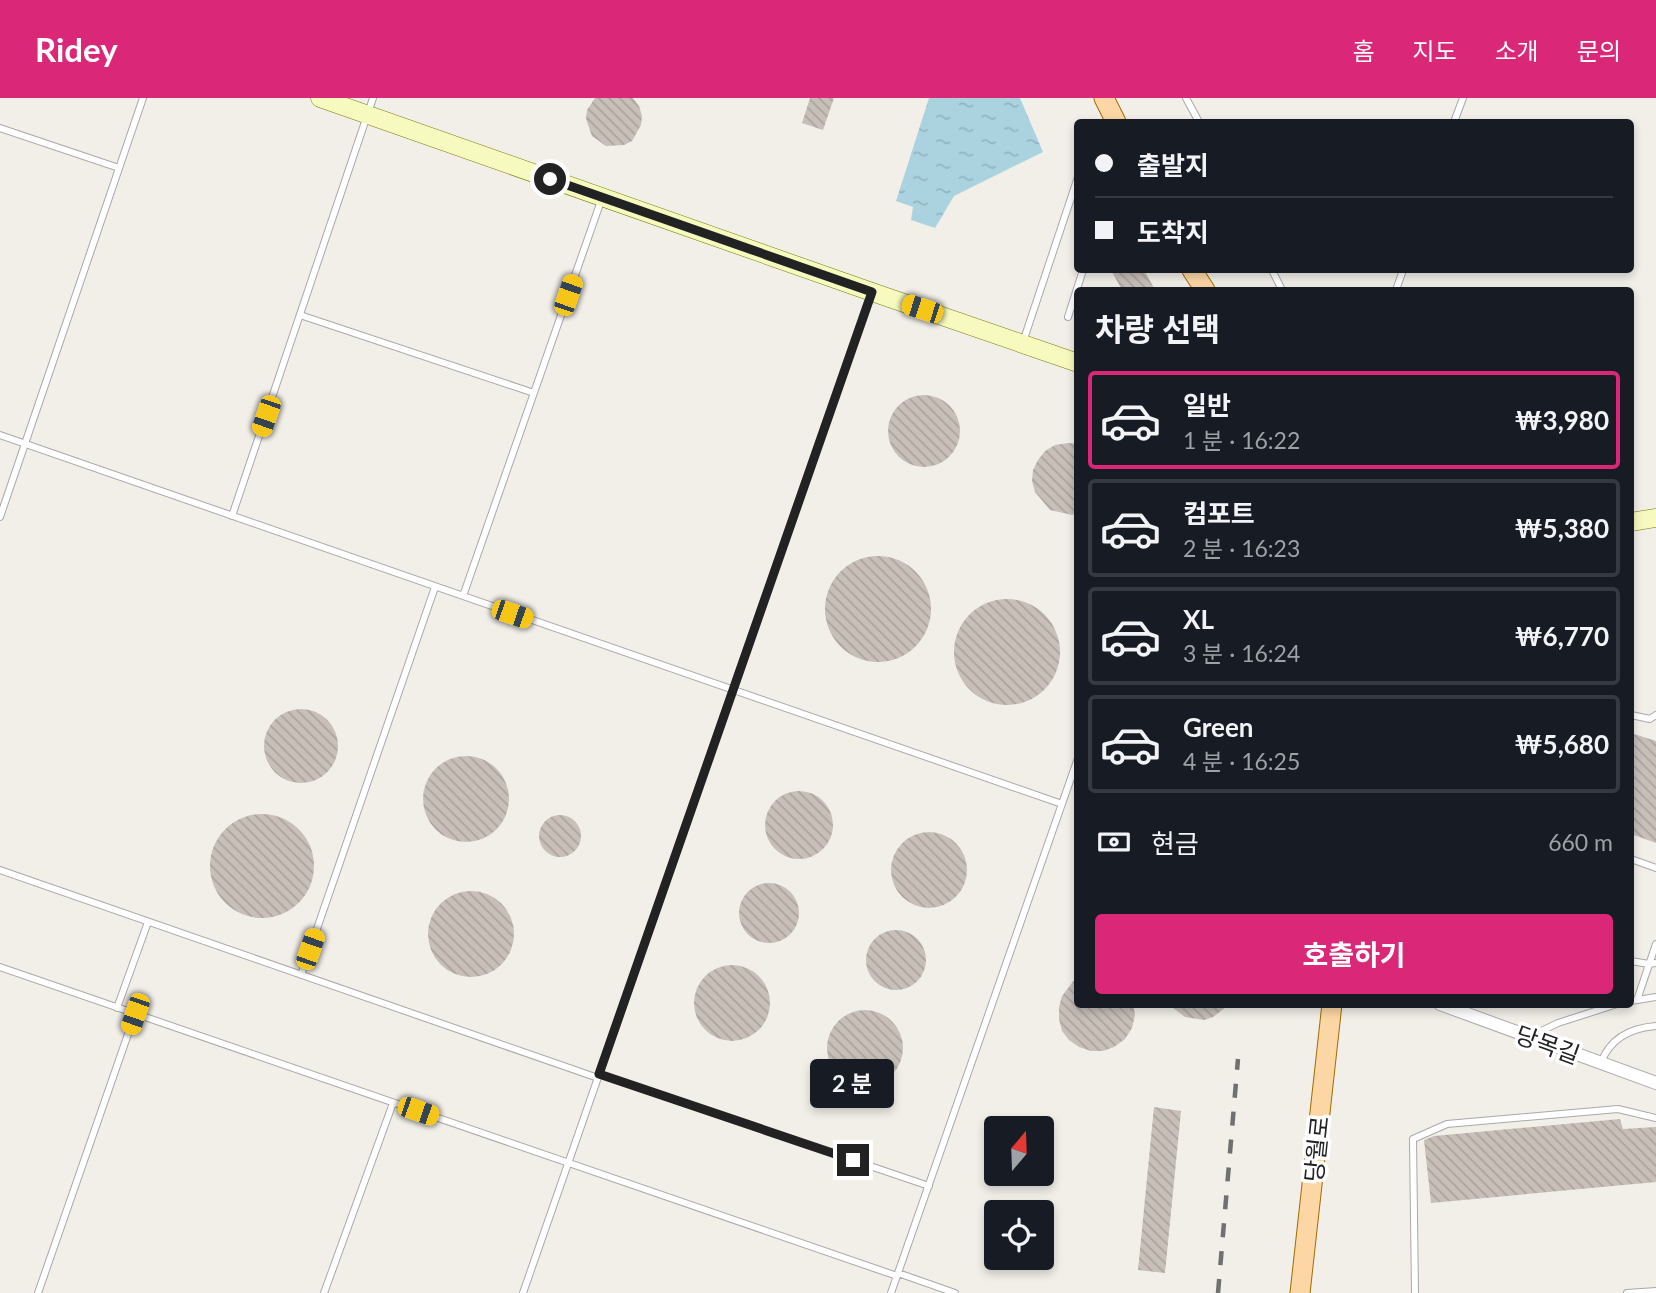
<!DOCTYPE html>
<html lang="ko">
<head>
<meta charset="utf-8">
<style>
	:root { --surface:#171b24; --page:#20242c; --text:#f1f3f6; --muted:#9ea1a6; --line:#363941; --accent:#db2777 }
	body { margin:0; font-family:Lato,"Noto Sans KR",sans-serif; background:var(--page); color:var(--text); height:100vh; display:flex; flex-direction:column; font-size:26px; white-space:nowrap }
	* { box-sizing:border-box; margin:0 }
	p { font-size:23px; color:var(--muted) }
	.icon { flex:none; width:38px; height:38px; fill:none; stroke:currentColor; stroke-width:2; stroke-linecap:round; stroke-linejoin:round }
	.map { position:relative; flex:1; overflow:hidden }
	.sheet { position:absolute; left:1074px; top:189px; width:560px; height:721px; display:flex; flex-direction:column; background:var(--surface); border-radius:7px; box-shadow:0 4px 10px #0003 }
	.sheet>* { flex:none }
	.banner { position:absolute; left:1074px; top:21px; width:560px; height:154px; border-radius:7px; box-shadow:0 4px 10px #0003; display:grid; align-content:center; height:154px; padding:0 21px; background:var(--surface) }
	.needle { width:46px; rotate:19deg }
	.buttons { position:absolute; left:984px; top:1018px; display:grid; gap:14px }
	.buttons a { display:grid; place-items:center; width:70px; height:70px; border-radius:7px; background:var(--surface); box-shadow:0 4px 10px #0003; font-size:35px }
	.end { position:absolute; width:32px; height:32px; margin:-16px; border:9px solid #222; background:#fff; box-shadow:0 0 0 4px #fff }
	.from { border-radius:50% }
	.bubble { position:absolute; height:49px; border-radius:7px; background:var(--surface); box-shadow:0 4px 10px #0003; font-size:23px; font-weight:700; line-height:49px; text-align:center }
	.car { position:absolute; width:21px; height:42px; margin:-21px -10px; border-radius:9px; box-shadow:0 0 5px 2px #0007; background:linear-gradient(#f5c518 24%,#345 0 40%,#f5c518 0 76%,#345 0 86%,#f5c518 0) }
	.banner b { display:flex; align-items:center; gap:24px; height:66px; font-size:26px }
	.banner b+b { border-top:2px solid var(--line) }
	.banner i { width:18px; height:18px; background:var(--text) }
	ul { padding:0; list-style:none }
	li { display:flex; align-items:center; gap:21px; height:98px; margin:0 14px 10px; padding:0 7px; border:4px solid var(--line); border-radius:7px }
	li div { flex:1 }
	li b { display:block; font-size:26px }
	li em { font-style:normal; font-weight:700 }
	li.on { border-color:var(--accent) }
	li>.icon { width:63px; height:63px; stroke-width:1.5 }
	h2 { padding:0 21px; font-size:32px; line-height:84px }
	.pay { display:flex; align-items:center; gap:18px; height:77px; padding:0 21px; font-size:26px }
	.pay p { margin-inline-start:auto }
	.primary-button { display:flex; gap:14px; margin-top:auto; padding:14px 21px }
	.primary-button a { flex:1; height:80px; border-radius:7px; background:var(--accent); color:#fff; font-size:28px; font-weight:700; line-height:80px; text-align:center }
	header { display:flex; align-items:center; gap:42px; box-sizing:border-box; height:98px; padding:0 35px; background:var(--accent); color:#fff }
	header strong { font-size:33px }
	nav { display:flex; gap:38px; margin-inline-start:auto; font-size:24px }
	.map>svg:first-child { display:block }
</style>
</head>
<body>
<header>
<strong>Ridey</strong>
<nav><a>홈</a><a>지도</a><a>소개</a><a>문의</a></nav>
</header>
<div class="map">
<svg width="1656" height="1195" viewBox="0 0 1656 1195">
	<defs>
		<pattern id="water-ripples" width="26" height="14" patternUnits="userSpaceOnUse" patternTransform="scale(1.75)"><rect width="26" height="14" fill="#aad3df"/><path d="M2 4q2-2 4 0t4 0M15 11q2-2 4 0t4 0" fill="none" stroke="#92b5bf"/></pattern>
		<pattern id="building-back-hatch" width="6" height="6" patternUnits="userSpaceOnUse" patternTransform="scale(1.75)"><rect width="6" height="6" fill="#c7bfb8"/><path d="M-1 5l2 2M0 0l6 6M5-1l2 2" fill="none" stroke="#aba49e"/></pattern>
	</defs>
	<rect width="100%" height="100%" fill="#f2efe9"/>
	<!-- water -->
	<path fill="url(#water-ripples)" d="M929,0h91l23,54 -89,44 -19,32 -24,-8 2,-13 -17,-6z"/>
	<!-- building -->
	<path fill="url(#building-back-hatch)" d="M595,0h38l6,8 3,10 -1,9 -9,16 -8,4 -18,1 -14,-10 -6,-17 1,-9z
		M810,0h24l-11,32 -21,-7z
		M1111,172h33l11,20h-33z
		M888 333a36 36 0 1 1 72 0a36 36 0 1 1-72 0Z
		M1068,345l10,1v69l-6,2 -22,-5 -15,-18 -3,-11 1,-11 5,-10 7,-9 10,-6z
		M825 511a53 53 0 1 1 106 0a53 53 0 1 1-106 0Z
		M954 554a53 53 0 1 1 106 0a53 53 0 1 1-106 0Z
		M264 648a37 37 0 1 1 74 0a37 37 0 1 1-74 0Z
		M1631,635l25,8v102l-25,-9z
		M423 701a43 43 0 1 1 86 0a43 43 0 1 1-86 0Z
		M765 727a34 34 0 1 1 68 0a34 34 0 1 1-68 0Z
		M210 768a52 52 0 1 1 104 0a52 52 0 1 1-104 0Z
		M539 738a21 21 0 1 1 42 0a21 21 0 1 1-42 0Z
		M891 772a38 38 0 1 1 76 0a38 38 0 1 1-76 0Z
		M739 815a30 30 0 1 1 60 0a30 30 0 1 1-60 0Z
		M428 836a43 43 0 1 1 86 0a43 43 0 1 1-86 0Z
		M866 862a30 30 0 1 1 60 0a30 30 0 1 1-60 0Z
		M694 905a38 38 0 1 1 76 0a38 38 0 1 1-76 0Z
		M1078,877v29h55l2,11 -3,13 -7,11 -11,8 -11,4h-12l-12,-4 -10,-7 -7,-9 -3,-12v-12l3,-11z
		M1168,906h62l-17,13 -9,3 -19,-3z
		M827 950a38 38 0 1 1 76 0a38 38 0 1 1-76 0Z
		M1154,1009l27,4 -16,162 -27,-3z
		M1620,1021l3,10 33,-2v55l-225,21 -7,-63 10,-4z"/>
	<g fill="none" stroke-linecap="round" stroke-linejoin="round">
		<!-- service casing -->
		<g stroke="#a9a9a9" stroke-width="8">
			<path id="service" d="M1186,0l13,24
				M1454,24l9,-24
				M0,30l119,40
				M1272,172l10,20
				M1396,192l7,-20
				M300,217l234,78
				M1068,219l15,-47
				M1023,244l55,-165
				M0,337l1062,369
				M232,418l141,-418
				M0,419l143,-419
				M463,498l139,-398
				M1631,617l19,4 6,-4
				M1631,761l25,9
				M0,772l598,208
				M1631,863l18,3 7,-1
				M0,869l897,309
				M301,877l134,-388
				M1637,902l19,-56
				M1631,903l25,-4
				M117,910l31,-86
				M1531,938l27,-13 59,-19
				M1601,965c9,-25 29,-35 55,-37
				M599,976l330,112
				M898,1175l57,20
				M38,1195l97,-279
				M324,1195l69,-190
				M523,1195l348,-1000
				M891,1195l187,-535
				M1415,1195l-2,-154 34,-15 171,-15 38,9
				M1627,1195l29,-2"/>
		</g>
		<!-- minor casing -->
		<g stroke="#a9a9a9" stroke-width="14">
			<path id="minor" d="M1440,906l216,79"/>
		</g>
		<!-- secondary casing -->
		<g stroke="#707d05" stroke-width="19">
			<path id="secondary" d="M320,0l552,194 206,71
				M1631,424l25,-4"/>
		</g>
		<!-- primary casing -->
		<g stroke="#a06b00" stroke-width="21">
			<path id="primary" d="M1104,0l12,24
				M1192,172l13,20
				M1300,1195l32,-289"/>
		</g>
		<!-- service -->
		<use href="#service" stroke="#fff" stroke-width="6"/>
		<!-- minor -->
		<use href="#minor" stroke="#fff" stroke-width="12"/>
		<!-- secondary -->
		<use href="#secondary" stroke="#f7fabf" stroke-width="18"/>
		<!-- primary -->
		<use href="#primary" stroke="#fcd6a4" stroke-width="19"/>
		<!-- rail -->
		<path stroke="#707070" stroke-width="4.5" stroke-dasharray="14 14" stroke-linecap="butt" d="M1218,1195l20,-234"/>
	</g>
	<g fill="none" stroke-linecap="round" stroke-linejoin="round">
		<!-- route -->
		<path stroke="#222" stroke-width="9" d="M550,81l322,113 -273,782 254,86"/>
	</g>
	<g text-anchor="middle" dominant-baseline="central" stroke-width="7" stroke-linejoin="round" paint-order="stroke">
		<!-- street labels -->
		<g font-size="24" fill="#222" stroke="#fff">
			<text transform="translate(1548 946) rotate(20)">당목길</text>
			<text transform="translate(1316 1051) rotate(-84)">당월로</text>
		</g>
	</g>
</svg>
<div class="buttons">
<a><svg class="needle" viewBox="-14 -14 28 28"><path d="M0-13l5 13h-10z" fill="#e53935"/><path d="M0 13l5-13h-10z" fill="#9ea1a6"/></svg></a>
<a><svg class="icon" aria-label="locate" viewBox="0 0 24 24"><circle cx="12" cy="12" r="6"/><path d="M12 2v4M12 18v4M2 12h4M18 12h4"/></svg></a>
</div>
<i class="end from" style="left:550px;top:81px"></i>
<i class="end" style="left:853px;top:1062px"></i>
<div class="bubble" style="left:810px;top:961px;width:84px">2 분</div>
<i class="car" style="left:568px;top:197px;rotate:19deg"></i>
<i class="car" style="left:922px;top:211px;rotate:288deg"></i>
<i class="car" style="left:266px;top:318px;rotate:199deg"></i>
<i class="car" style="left:512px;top:516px;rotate:109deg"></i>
<i class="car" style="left:310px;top:851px;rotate:19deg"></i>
<i class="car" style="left:135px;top:916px;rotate:199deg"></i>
<i class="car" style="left:418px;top:1013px;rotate:109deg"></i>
<div class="banner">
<b><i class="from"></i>출발지</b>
<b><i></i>도착지</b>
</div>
<section class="sheet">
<h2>차량 선택</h2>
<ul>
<li class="on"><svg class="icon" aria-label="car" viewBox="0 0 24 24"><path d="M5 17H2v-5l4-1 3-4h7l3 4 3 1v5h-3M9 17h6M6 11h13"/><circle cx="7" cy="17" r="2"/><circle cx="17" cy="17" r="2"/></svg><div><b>일반</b><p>1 분 · 16:22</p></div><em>₩3,980</em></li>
<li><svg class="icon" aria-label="car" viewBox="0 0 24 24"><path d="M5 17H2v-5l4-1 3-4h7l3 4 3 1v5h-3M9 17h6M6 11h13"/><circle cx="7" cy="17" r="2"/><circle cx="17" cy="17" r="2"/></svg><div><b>컴포트</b><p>2 분 · 16:23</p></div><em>₩5,380</em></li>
<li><svg class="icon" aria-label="car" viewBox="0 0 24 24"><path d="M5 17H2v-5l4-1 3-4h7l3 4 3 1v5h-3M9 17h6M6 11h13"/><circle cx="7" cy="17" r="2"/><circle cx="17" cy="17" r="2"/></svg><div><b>XL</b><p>3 분 · 16:24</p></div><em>₩6,770</em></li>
<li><svg class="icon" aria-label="car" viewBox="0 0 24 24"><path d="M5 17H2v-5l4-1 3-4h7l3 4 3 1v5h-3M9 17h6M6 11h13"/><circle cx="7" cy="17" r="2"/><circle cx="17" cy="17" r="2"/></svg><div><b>Green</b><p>4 분 · 16:25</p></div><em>₩5,680</em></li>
</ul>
<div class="pay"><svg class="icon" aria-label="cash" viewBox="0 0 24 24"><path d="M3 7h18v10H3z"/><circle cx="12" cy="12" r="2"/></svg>현금<p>660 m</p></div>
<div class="primary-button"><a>호출하기</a></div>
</section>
</div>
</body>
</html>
